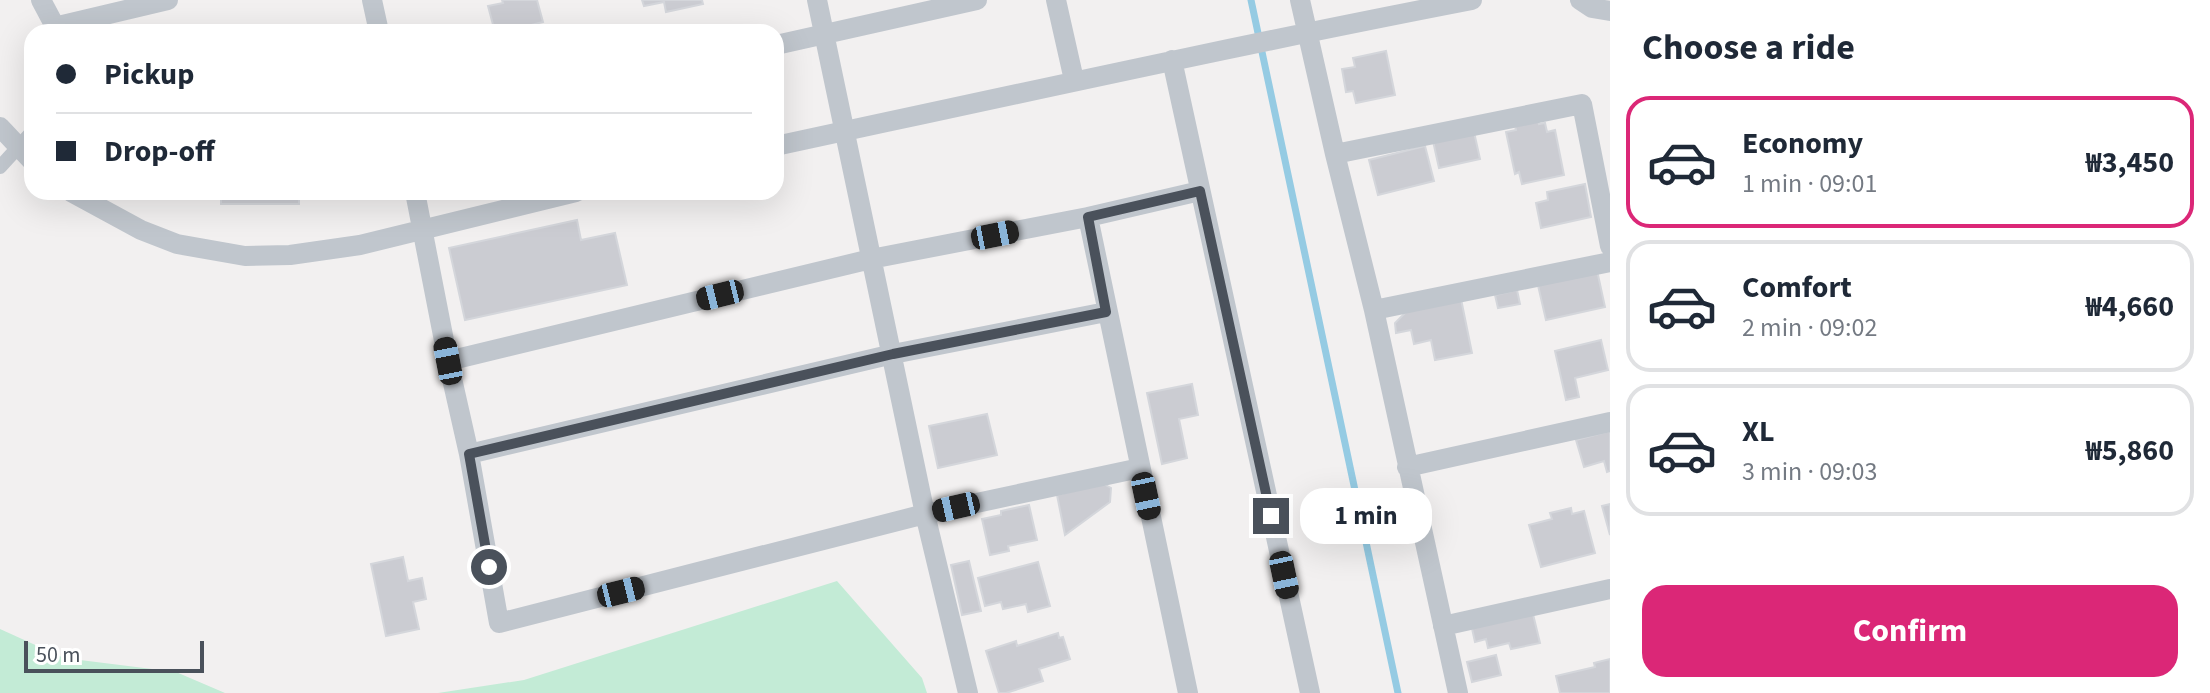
<!DOCTYPE html>
<html lang="en">
<head>
<meta charset="utf-8">
<style>
	:root { --surface:#fff; --page:#f6f6f7; --text:#1f2937; --muted:#747a83; --line:#e0e1e3; --accent:#db2777 }
	body { margin:0; font-family:"Source Sans 3",sans-serif; background:var(--page); color:var(--text); height:100vh; display:flex; flex-direction:column; font-size:30px; white-space:nowrap }
	* { box-sizing:border-box; margin:0 }
	p { font-size:26px; color:var(--muted) }
	.icon { flex:none; width:44px; height:44px; fill:none; stroke:currentColor; stroke-width:2; stroke-linecap:round; stroke-linejoin:round }
	.map { position:relative; flex:1; overflow:hidden }
	.drawer { display:flex; flex-direction:column; background:var(--surface); width:600px }
	.drawer>* { flex:none }
	.guide { position:absolute; left:24px; top:24px; width:760px; height:176px; border-radius:24px; box-shadow:0 8px 32px #0002; display:grid; align-content:center; height:176px; padding:0 32px; background:var(--surface) }
	.scale { position:absolute; left:24px; bottom:20px; width:180px; box-sizing:border-box; padding-left:8px; border:4px solid #4a515b; border-top:0; font-size:22px; line-height:28px; white-space:nowrap; color:#4a515b; -webkit-text-stroke:6px #fff; paint-order:stroke }
	.end { position:absolute; width:36px; height:36px; margin:-18px; border:10px solid #4a515b; background:#fff; box-shadow:0 0 0 4px #fff }
	.from { border-radius:50% }
	.bubble { position:absolute; height:56px; border-radius:24px; background:var(--surface); box-shadow:0 8px 32px #0002; font-size:26px; font-weight:700; line-height:56px; text-align:center }
	.car { position:absolute; width:24px; height:48px; margin:-24px -12px; border-radius:10px; box-shadow:0 0 6px 2px #0007; background:linear-gradient(#222 24%,#8ab4d8 0 40%,#222 0 76%,#8ab4d8 0 86%,#222 0) }
	.guide b { display:flex; align-items:center; gap:28px; height:76px; font-size:30px }
	.guide b+b { border-top:2px solid var(--line) }
	.guide i { width:20px; height:20px; background:var(--text) }
	ul { padding:0; list-style:none }
	li { display:flex; align-items:center; gap:24px; height:132px; margin:0 16px 12px; padding:0 16px; border:4px solid var(--line); border-radius:24px }
	li div { flex:1 }
	li b { display:block; font-size:30px }
	li em { font-style:normal; font-weight:700 }
	li.selected { border-color:var(--accent) }
	li>.icon { width:72px; height:72px; stroke-width:1.5 }
	h2 { padding:0 32px; font-size:36px; line-height:96px }
	.cta { display:flex; gap:16px; margin-top:auto; padding:16px 32px }
	.cta a { flex:1; height:92px; border-radius:24px; background:var(--accent); color:#fff; font-size:32px; font-weight:700; line-height:92px; text-align:center }
	main { display:flex; flex:1; min-height:0 }
	.map>svg:first-child { display:block }
</style>
</head>
<body>
<main>
<div class="map">
<svg width="1610" height="693" viewBox="0 0 1610 693">
	<rect width="100%" height="100%" fill="#f2f0f0"/>
	<!-- green -->
	<path fill="#c3ebd6" d="M837,581l85,97 5,15h-489l86,-13z
		M0,629l64,29 112,14 49,21h-225z"/>
	<g fill="none" stroke-linecap="round" stroke-linejoin="round">
		<!-- stream -->
		<path stroke="#95cbe3" stroke-width="7" d="M1251,0l147,693"/>
	</g>
	<!-- building -->
	<path fill="#cbccd2" stroke="#d4d6db" stroke-width="2" d="M502,0h35l6,22 -40,10h-8l-7,-26 15,-3z
		M642,0h60l1,4 -37,8 -2,-10 -20,4z
		M1386,51l9,44 -39,8 -3,-12 -7,1 -4,-23 13,-2 -2,-9z
		M1538,121l1,3 6,-1 2,9 8,-2 9,45 -42,9 -3,-12 -4,2 -9,-42 10,-2 -1,-4z
		M1474,132l6,27 -41,9 -6,-27z
		M1425,146l9,35 -56,14 -9,-35z
		M1585,184l6,33 -50,11 -5,-25 12,-3 -1,-8z
		M221,192h78v12h-78z
		M311,192h27l-25,6z
		M577,220l4,20 34,-7 12,52 -162,35 -16,-72z
		M1589,270l9,5 7,32 -59,13 -9,-39z
		M1517,290l3,14 -22,4 -3,-13z
		M1461,299l11,54 -37,7 -4,-20 -17,4 -3,-14 -15,3 -1,-10 14,-14z
		M1601,340l7,30 -33,8 4,19 -13,3 -11,-49z
		M1192,384l6,31 -19,4 8,39 -25,6 -15,-71z
		M987,414l10,41 -59,13 -9,-42z
		M1610,431v40l-3,1 -3,-11 -20,6 -8,-27z
		M1102,483l9,5 -1,14 -45,33 -8,-40z
		M1610,504v31l-8,-29z
		M1029,505l8,35 -29,6 1,5 -19,4 -8,-36 19,-4v-4z
		M1571,508l1,6 12,-3 11,42 -54,14 -12,-42 23,-6 -2,-6z
		M403,557l5,24 14,-3 4,21 -13,3 6,27 -33,7 -15,-72z
		M969,561l12,50 -19,4 -11,-50z
		M1038,562l12,44 -22,6 -2,-8 -23,5 -2,-7 -16,4 -7,-28z
		M1532,610l8,33 -29,6 -2,-6 -21,5 -2,-9 -11,3 -4,-18z
		M1058,633l1,5 4,-1 7,22 -31,10 4,12 -37,12h-7l-13,-42 30,-10 1,5z
		M1496,655l5,20 -29,7 -5,-20z
		M1610,659v34h-50l-4,-17 39,-9 -1,-4z"/>
	<g fill="none" stroke-linecap="round" stroke-linejoin="round">
		<!-- pedestrian -->
		<path stroke="#c0c6cd" stroke-width="14" d="M0,167l32,-35"/>
		<!-- minor -->
		<path stroke="#c0c6cd" stroke-width="20" d="M41,0l17,32
			M372,0l7,32
			M817,0l108,514 43,179
			M1056,0l18,80
			M1300,0l35,154 39,156 84,383
			M1580,0l12,8 18,3
			M54,27l114,-27
			M776,45l201,-45
			M1172,60l138,633
			M0,127l32,34
			M776,146c232,-50 463,-101 696,-146
			M1335,154l247,-50 28,142
			M71,192l70,38 36,14 68,12 45,-1 70,-10 216,-53
			M415,192l33,169 423,-102 217,-42 100,476
			M1088,217l112,-26
			M1374,310l236,-48
			M448,361l21,93 424,-100 213,-42
			M469,454l30,169 426,-109 215,-46
			M1407,467l203,-45
			M1443,626l167,-37"/>
	</g>
	<g fill="none" stroke-linecap="round" stroke-linejoin="round">
		<!-- route -->
		<path stroke="#4a515b" stroke-width="10" d="M489,567l-20,-113 424,-100 213,-42 -18,-95 112,-26 71,325"/>
	</g>
</svg>
<div class="scale">50 m</div>
<i class="end from" style="left:489px;top:567px"></i>
<i class="end" style="left:1271px;top:516px"></i>
<div class="bubble" style="left:1300px;top:488px;width:132px">1 min</div>
<i class="car" style="left:995px;top:235px;rotate:79deg"></i>
<i class="car" style="left:720px;top:295px;rotate:256deg"></i>
<i class="car" style="left:448px;top:361px;rotate:349deg"></i>
<i class="car" style="left:1146px;top:496px;rotate:168deg"></i>
<i class="car" style="left:956px;top:507px;rotate:257deg"></i>
<i class="car" style="left:1284px;top:575px;rotate:168deg"></i>
<i class="car" style="left:621px;top:592px;rotate:76deg"></i>
<div class="guide">
<b><i class="from"></i>Pickup</b>
<b><i></i>Drop-off</b>
</div>
</div>
<section class="drawer">
<h2>Choose a ride</h2>
<ul>
<li class="selected"><svg class="icon" aria-label="car" viewBox="0 0 24 24"><path d="M5 17H2v-5l4-1 3-4h7l3 4 3 1v5h-3M9 17h6M6 11h13"/><circle cx="7" cy="17" r="2"/><circle cx="17" cy="17" r="2"/></svg><div><b>Economy</b><p>1 min · 09:01</p></div><em>₩3,450</em></li>
<li><svg class="icon" aria-label="car" viewBox="0 0 24 24"><path d="M5 17H2v-5l4-1 3-4h7l3 4 3 1v5h-3M9 17h6M6 11h13"/><circle cx="7" cy="17" r="2"/><circle cx="17" cy="17" r="2"/></svg><div><b>Comfort</b><p>2 min · 09:02</p></div><em>₩4,660</em></li>
<li><svg class="icon" aria-label="car" viewBox="0 0 24 24"><path d="M5 17H2v-5l4-1 3-4h7l3 4 3 1v5h-3M9 17h6M6 11h13"/><circle cx="7" cy="17" r="2"/><circle cx="17" cy="17" r="2"/></svg><div><b>XL</b><p>3 min · 09:03</p></div><em>₩5,860</em></li>
</ul>
<div class="cta"><a>Confirm</a></div>
</section>
</main>
</body>
</html>
